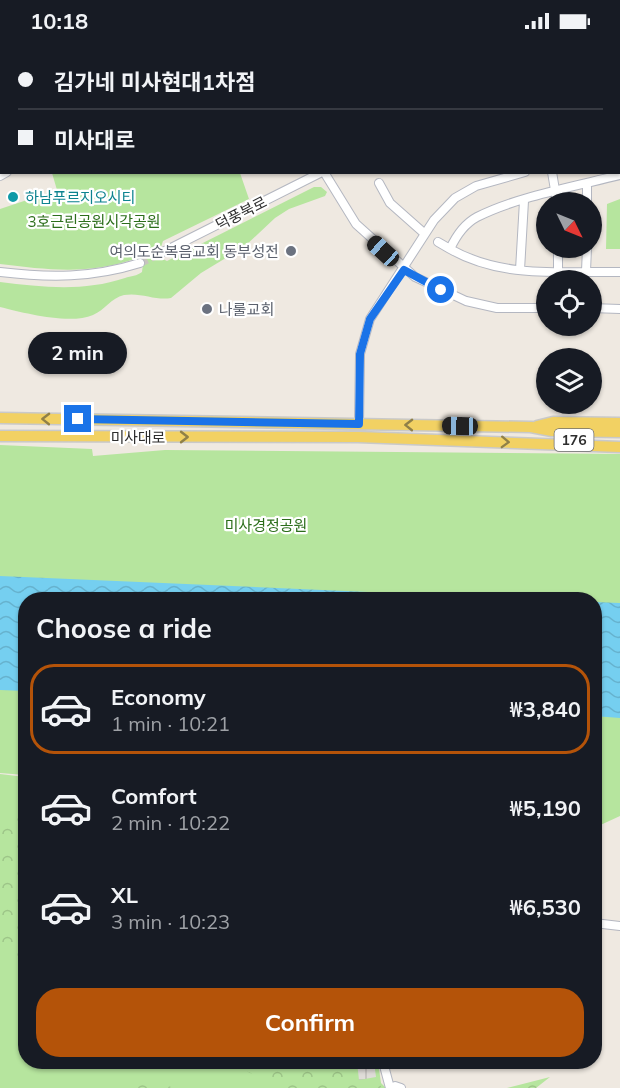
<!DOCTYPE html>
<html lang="en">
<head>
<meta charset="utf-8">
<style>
	:root { --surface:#171b24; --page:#20242c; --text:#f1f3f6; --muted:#9ea1a6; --line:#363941; --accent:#b45309 }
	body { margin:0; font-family:Mulish,"Noto Sans KR",sans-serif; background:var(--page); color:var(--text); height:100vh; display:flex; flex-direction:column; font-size:22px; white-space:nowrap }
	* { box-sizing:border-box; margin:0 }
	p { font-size:20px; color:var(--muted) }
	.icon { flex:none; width:33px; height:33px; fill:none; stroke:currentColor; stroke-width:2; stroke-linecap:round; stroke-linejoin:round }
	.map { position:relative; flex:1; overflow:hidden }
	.side { position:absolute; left:18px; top:550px; width:584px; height:477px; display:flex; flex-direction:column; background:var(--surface); border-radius:24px; box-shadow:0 2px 4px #0004 }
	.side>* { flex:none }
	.hud { position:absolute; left:0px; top:0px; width:621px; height:132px; box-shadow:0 2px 4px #0004; display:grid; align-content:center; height:132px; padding:0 18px; background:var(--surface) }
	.needle { width:39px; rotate:133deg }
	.buttons { position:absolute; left:536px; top:150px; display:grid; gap:12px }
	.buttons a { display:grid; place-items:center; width:66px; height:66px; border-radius:50%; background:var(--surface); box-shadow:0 2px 4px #0004; font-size:30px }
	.end { position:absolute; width:27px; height:27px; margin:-14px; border:8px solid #1a73e8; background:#fff; box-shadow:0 0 0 3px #fff }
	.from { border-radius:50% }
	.bubble { position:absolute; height:42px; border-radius:21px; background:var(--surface); box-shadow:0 2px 4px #0004; font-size:20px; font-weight:700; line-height:42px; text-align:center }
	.car { position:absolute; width:18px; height:36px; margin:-18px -9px; border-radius:8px; box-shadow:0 0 4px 2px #0007; background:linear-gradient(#222 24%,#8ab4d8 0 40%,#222 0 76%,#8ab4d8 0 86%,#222 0) }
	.hud b { display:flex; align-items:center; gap:21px; height:57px; font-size:22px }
	.hud b+b { border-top:2px solid var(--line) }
	.hud i { width:15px; height:15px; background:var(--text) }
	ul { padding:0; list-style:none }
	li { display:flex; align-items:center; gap:18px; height:90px; margin:0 12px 9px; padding:0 6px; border:3px solid transparent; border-radius:24px }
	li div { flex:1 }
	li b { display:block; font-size:22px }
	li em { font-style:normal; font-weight:700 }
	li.current { border-color:var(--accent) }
	li>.icon { width:54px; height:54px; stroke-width:1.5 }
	h2 { padding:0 18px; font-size:27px; line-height:72px }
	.cta { display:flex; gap:12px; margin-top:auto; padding:12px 18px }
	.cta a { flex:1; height:69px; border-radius:24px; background:var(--accent); color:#fff; font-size:24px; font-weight:700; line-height:69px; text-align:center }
	.status { display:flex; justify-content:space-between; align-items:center; height:42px; padding:0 30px; background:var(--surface); direction:ltr }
	.status svg { height:16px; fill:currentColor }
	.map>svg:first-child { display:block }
</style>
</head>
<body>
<div class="status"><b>10:18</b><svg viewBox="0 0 49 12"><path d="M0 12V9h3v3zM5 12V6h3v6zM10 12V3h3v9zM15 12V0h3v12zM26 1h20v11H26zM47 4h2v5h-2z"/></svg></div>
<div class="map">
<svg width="620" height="1046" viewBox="0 0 620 1046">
	<defs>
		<pattern id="forest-crowns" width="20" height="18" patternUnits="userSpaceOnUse" patternTransform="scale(1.5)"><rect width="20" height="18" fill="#b6e59e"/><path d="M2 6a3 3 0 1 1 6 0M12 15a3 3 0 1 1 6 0" fill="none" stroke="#9dc588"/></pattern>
		<pattern id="plaza-grid" width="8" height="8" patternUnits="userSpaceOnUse" patternTransform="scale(1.5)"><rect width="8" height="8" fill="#dfdcd8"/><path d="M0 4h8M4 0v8" fill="none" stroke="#c0bdba"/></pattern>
		<pattern id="water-waves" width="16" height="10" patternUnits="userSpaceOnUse" patternTransform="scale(1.5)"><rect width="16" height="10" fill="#75cff0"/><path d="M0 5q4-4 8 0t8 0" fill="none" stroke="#66b2ce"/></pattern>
	</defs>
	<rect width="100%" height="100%" fill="#efe9e1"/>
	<!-- grass -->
	<path fill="#b6e59e" d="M0,0h277v1l-275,1 -2,6z
		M52,131h188l9,26 -86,42 -4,12 2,5 6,3 147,-74h7l6,5 -2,4 -36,13 -14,9 -31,29 -43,26 -30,25c-15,3 -30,-6 -47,-3 -13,3 -19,15 -31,20 -23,10 -69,-2 -93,-8v-25c42,5 83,10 125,-4 6,-2 12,-2 17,-6l1,-8 -6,-6c-46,17 -89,12 -137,6v-55l57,-19z
		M620,157v50h-14l1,-45z
		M0,403l92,4 1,7 72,-6 455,4v362l-26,12v-228h-568l-1,175 -25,-2z
		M0,732l25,3 1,285h352l3,21 5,5h-386z"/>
	<!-- forest -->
	<path fill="url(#forest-crowns)" d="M0,774l25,3v148l-25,-12z
		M227,1020h150l4,26h-99z
		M138,1029l35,17h-45z
		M550,1035l-14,11h-29z"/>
	<!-- plaza -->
	<path fill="url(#plaza-grid)" d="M357,1020h17l2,15 -17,3z"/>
	<!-- water -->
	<path fill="url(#water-waves)" d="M0,534l553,24h-527l-1,91 -25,-1z
		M594,560l26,1v115l-26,-2z"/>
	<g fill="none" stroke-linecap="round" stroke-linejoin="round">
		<!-- minor-tunnel -->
		<path stroke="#c8c4bd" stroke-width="8" stroke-dasharray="8 4" stroke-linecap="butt" d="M140,221l21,-10"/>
		<!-- minor casing -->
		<g stroke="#b4b7c1" stroke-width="10">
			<path id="minor" d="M286,0l1,2
				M619,2l1,-2
				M0,77l2,4
				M324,130l32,52 59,53 51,24 31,7h49
				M552,130l5,30
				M620,133c-44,11 -104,22 -143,42 -13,7 -21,19 -27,32 53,30 110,22 170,23
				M0,134l7,-4
				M379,141l11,20 35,31
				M587,141v19
				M438,200l12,7
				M558,206v32
				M161,211l161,-81
				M520,228l4,-69
				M586,229l1,-23
				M0,230c50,6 92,6 140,-9
				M591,266l29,1
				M359,382l1,-70 10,-35 64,-99 21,-22 21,-12 49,-14
				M594,881l26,3
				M383,1020l7,26
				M391,1046l4,-2 6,2"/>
		</g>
		<!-- major casing -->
		<g stroke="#c9c9c9" stroke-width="13">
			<path id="major" d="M0,376l531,9 21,4 68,1
				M537,384l16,-4 67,1
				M0,394l358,1 262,10"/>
		</g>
		<!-- minor -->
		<use href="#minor" stroke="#fff" stroke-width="8"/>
		<!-- major -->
		<use href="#major" stroke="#f2d163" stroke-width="10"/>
	</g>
	<!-- one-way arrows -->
	<defs><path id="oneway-chevron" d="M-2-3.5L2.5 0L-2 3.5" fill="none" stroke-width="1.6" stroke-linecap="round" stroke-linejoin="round" transform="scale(1.5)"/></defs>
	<g stroke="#908048">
		<use href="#oneway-chevron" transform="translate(46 377) rotate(-179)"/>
		<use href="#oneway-chevron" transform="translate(409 383) rotate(-179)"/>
		<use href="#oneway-chevron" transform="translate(184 395)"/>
		<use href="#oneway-chevron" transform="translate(505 400) rotate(2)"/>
	</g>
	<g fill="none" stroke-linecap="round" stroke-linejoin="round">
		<!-- route -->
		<path stroke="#1a73e8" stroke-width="8" d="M78,377l281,5 1,-70 10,-35 34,-49 37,20"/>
	</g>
	<!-- markers -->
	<circle fill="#0f9aa8" stroke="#fff" stroke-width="2" cx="13" cy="155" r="6"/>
	<g fill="#6b7280" stroke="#fff" stroke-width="2">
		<circle cx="291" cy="209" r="6"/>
		<circle cx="207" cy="267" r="6"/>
	</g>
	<g text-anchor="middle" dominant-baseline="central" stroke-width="4.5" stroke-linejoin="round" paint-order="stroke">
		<!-- shield labels -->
		<rect fill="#fff" stroke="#6d6d6d" stroke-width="1.5" x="554.5" y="387" width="39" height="22" rx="4.5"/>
		<g font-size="14" font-weight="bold" fill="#2e2e2e">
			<text x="574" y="398">176</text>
		</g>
		<!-- culture labels -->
		<g font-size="15" fill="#0d838f" stroke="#fff" text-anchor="start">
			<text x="25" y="155">하남푸르지오시티</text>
		</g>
		<!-- street labels -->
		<g font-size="15" fill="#2e2e2e" stroke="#fff">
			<text transform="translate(241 171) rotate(-27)">덕풍북로</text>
			<text x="138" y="395">미사대로</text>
		</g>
		<!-- park labels -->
		<g font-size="15" fill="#2c6e1b" stroke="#fff">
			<text x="94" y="179">3호근린공원시각공원</text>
			<text x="266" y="483">미사경정공원</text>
		</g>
		<!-- worship labels -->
		<g font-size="15" fill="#5b616d" stroke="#fff" text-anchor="end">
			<text x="279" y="209">여의도순복음교회 동부성전</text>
			<text x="219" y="267" text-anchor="start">나룰교회</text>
		</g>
	</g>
</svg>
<div class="buttons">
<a><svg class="needle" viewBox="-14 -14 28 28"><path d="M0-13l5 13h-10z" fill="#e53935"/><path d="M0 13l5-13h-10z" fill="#9ea1a6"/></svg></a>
<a><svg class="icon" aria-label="locate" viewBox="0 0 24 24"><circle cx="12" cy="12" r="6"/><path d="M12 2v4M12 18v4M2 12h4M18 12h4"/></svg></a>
<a><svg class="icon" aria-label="layers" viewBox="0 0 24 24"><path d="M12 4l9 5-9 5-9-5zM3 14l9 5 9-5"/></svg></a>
</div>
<i class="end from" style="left:441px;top:248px"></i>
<i class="end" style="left:78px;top:377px"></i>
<div class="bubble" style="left:28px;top:290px;width:99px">2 min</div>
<i class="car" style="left:383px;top:209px;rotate:312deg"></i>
<i class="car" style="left:460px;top:384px;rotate:271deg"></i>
<div class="hud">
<b><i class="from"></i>김가네 미사현대1차점</b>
<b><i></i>미사대로</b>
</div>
<section class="side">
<h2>Choose a ride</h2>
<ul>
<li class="current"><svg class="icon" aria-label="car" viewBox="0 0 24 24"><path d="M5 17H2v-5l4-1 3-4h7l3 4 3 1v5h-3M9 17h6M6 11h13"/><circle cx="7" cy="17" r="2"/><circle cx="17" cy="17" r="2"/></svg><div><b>Economy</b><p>1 min · 10:21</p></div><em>₩3,840</em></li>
<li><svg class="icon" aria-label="car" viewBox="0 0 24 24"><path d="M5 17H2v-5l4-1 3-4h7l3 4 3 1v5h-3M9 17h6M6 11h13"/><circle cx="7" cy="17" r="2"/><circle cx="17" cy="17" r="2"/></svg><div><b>Comfort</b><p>2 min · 10:22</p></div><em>₩5,190</em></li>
<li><svg class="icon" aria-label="car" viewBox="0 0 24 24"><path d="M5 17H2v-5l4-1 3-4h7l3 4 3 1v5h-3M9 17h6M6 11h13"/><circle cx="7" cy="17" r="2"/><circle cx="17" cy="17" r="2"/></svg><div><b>XL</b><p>3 min · 10:23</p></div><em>₩6,530</em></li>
</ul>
<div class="cta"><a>Confirm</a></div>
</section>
</div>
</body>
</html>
